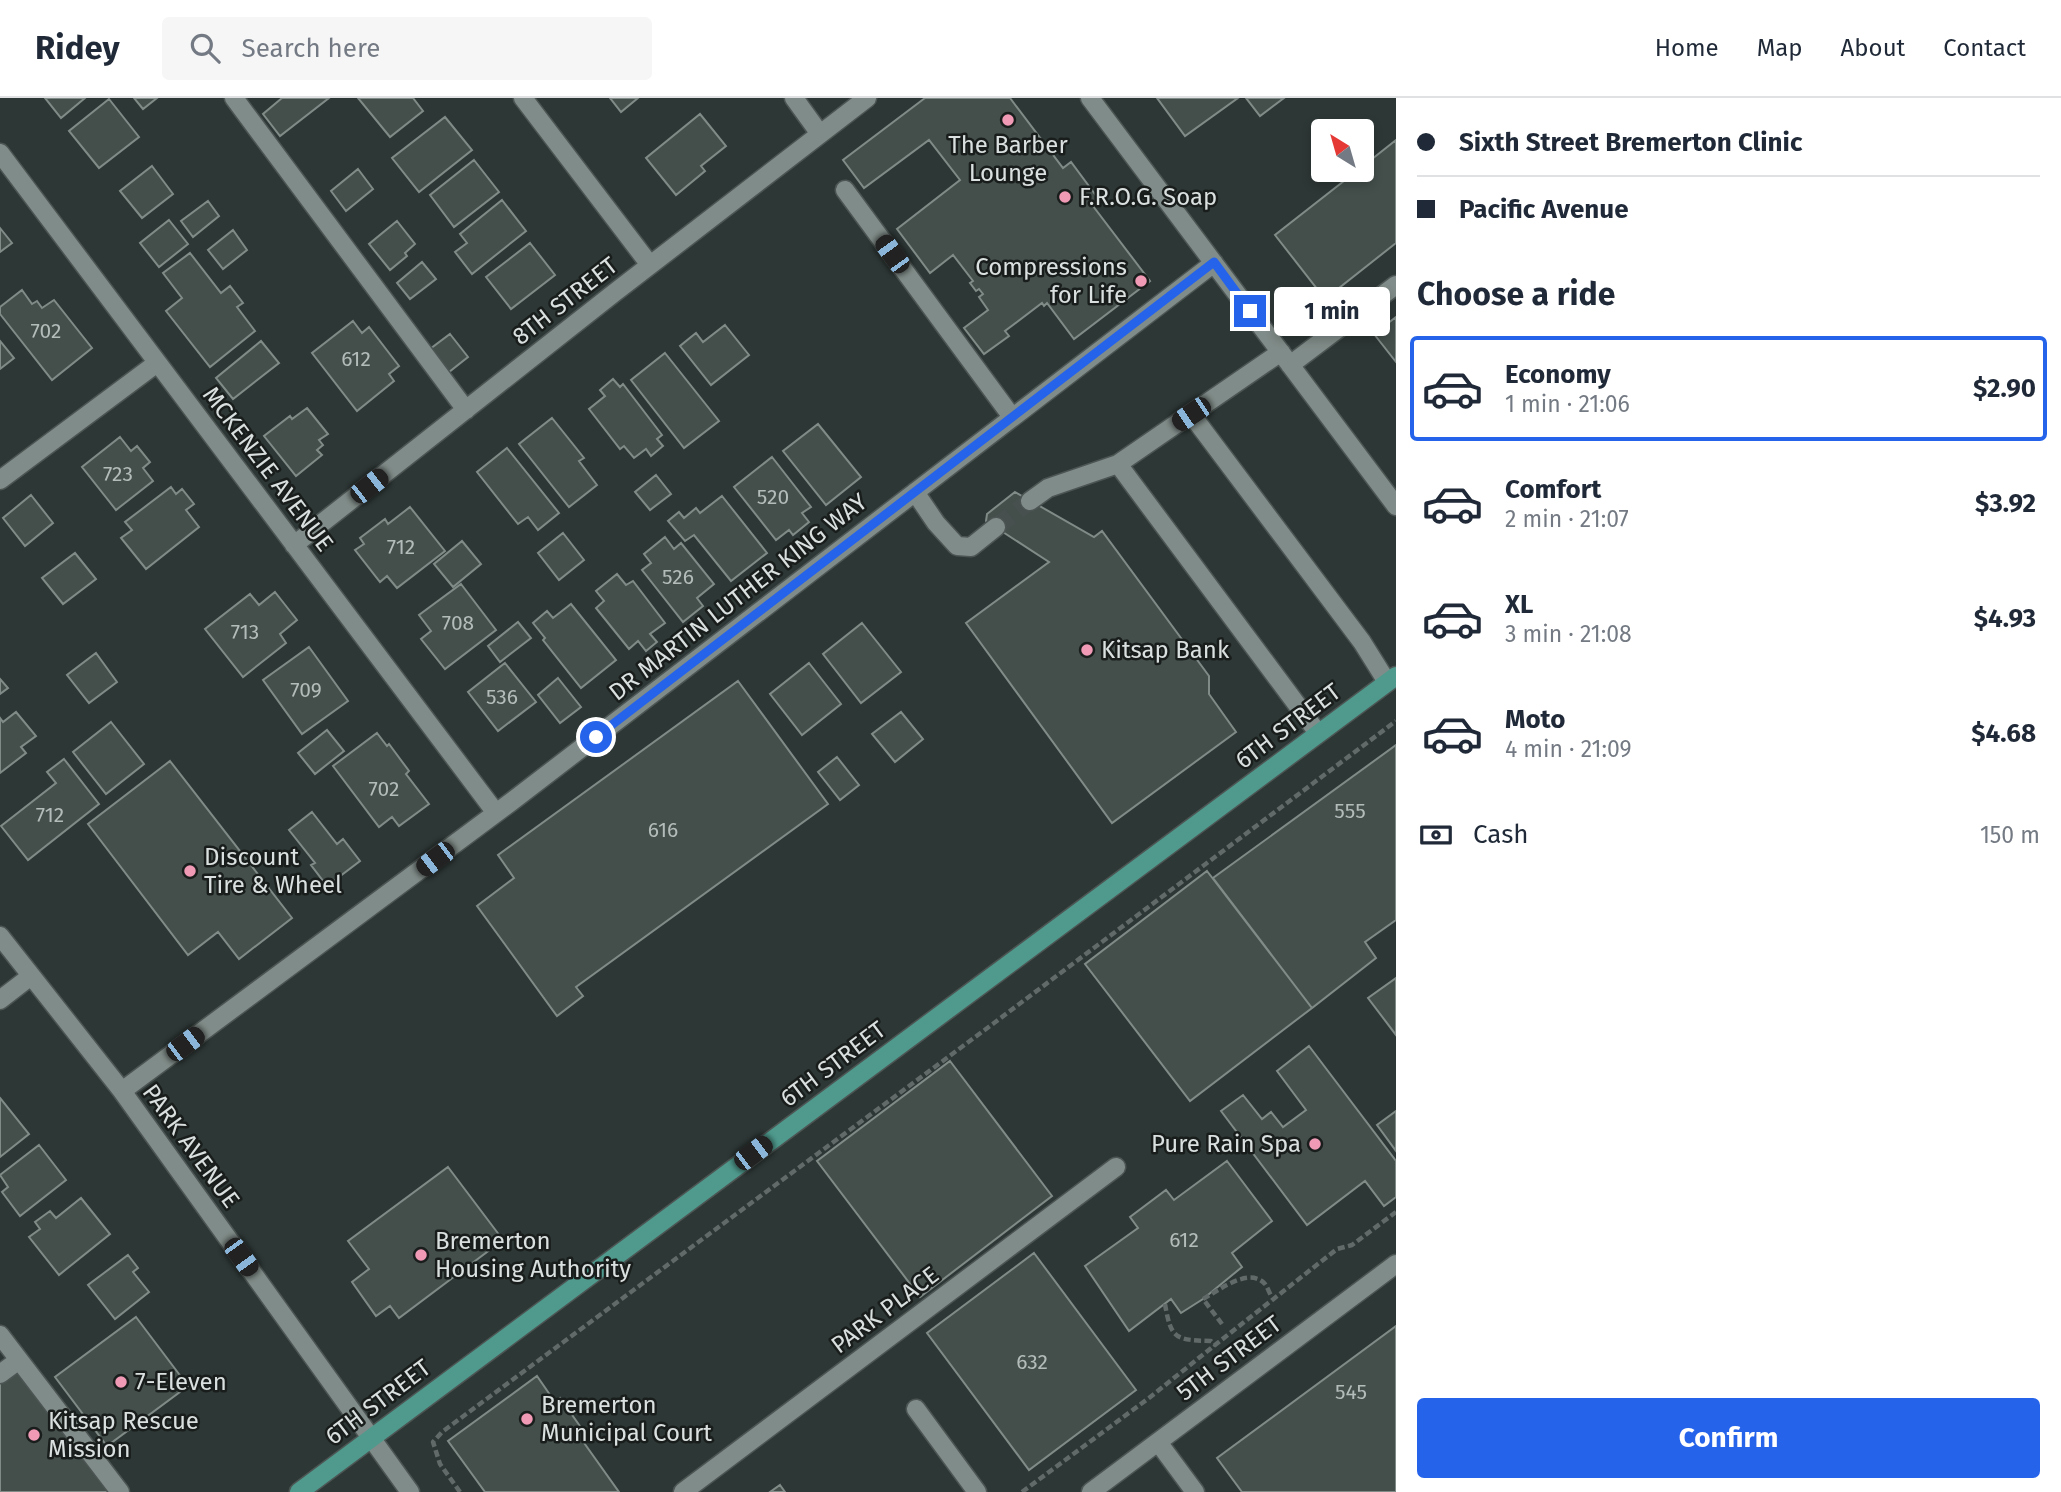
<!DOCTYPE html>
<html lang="en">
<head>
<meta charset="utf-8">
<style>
	:root { --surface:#fff; --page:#f6f6f7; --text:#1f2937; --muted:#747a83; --line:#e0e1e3; --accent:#2563eb }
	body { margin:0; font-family:"Fira Sans",sans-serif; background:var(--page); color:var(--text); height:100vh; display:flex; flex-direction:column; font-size:26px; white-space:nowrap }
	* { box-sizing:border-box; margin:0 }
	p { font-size:23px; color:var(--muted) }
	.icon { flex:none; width:38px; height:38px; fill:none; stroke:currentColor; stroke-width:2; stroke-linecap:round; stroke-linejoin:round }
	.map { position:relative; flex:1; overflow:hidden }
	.drawer { display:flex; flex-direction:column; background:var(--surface); width:665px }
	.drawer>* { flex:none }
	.hud { display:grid; align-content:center; height:154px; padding:0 21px; background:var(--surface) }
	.needle { width:46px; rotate:323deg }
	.controls { position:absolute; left:1311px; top:21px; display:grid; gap:14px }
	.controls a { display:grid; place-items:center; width:63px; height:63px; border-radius:7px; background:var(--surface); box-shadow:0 4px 10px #0003; font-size:35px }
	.end { position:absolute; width:32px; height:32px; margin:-16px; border:9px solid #2563eb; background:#fff; box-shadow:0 0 0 4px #fff }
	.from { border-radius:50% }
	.bubble { position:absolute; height:49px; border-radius:7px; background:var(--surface); box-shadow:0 4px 10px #0003; font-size:23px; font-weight:700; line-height:49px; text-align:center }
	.car { position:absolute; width:21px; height:42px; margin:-21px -10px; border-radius:9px; box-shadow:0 0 5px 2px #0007; background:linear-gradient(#222 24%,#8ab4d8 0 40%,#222 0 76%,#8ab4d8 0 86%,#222 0) }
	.hud b { display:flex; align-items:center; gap:24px; height:66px; font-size:26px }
	.hud b+b { border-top:2px solid var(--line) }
	.hud i { width:18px; height:18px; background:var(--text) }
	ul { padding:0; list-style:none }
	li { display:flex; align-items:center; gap:21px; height:105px; margin:0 14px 10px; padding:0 7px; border:4px solid transparent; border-radius:7px }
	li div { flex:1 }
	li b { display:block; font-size:26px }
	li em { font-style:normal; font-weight:700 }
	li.current { border-color:var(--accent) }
	li>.icon { width:63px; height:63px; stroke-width:1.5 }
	h2 { padding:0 21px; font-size:32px; line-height:84px }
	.pay { display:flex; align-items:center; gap:18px; height:77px; padding:0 21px; font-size:26px }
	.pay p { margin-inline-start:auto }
	.cta { display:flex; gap:14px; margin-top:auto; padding:14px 21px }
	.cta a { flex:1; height:80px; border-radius:7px; background:var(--accent); color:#fff; font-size:28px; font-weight:700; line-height:80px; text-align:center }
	header { display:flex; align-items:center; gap:42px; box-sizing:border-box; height:98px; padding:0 35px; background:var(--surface); border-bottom:2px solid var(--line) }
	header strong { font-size:33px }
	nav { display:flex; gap:38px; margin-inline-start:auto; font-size:24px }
	.search { width:490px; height:63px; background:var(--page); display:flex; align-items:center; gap:18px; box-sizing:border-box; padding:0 24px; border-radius:7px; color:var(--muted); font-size:26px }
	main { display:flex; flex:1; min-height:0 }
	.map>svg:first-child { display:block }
</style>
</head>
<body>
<header>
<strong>Ridey</strong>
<div class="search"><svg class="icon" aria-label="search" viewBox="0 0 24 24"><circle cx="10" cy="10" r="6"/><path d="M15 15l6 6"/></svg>Search here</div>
<nav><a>Home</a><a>Map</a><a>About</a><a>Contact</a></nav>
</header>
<main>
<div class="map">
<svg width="1396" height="1394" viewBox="0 0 1396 1394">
	<rect width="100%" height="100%" fill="#2d3735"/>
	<!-- building -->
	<path fill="#444f4c" stroke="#808b88" stroke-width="2" d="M45,0h40l-24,20z
		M134,0h23l-14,11z
		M282,0h47l-49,38 -17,-22z
		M358,0h55l10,13 -33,26z
		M610,0h28l-17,14z
		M925,0h85l53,70 8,-6 29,39 -7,5 57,75 -76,58 -27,-36 -3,3 -2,-3 -37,28 4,5 -25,18 -20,-26 24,-18 -9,-13 4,-3 -4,-5 -3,2 -6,-8 3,-2 -20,-26 -23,18 -33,-44 63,-49 -31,-40 -65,48 -21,-28z
		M1157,0h81l-53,38z
		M1246,0h38l-24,18z
		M109,1l30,38 -40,31 -30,-37z
		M700,16l26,32 -25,20 4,5 -29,24 -30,-37z
		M445,19l27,33 -53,42 -27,-34z
		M1396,42v103l-71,56 -50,-64 83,-65h4v-3z
		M474,62l25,32 -45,35 -24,-32z
		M152,68l21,28 -31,24 -22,-27z
		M358,71l15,20 -27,22 -15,-20z
		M502,102l24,31 -54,43 -17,-22 12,-9 -7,-9z
		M208,103l11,15 -26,21 -12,-16z
		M169,122l19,24 -29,23 -19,-24z
		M397,123l18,23 -10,9 2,3 -17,14 -21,-26z
		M0,130l12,15 -12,9z
		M233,132l14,20 -24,19 -15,-19z
		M530,145l25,32 -44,34 -25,-32z
		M190,155l31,40 9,-7 13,17 -6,4 18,24 -45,36 -44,-56 16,-13 -19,-25z
		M422,164l14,17 -26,20 -13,-16z
		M22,192l10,14 5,-3 5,7 12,-8 38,48 -40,32 -52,-66v-7z
		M1396,219v45l-22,-28z
		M353,223l9,12 7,-6 30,39 -10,8 5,7 -37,30 -45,-58z
		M725,227l24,30 -38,30 -31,-39 16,-13 7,9z
		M450,236l18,23 -19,15 -19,-23z
		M0,243l14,17 -14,11z
		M261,243l18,22 -46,36 -17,-21z
		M665,255l54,68 -35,27 -53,-68z
		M613,281l7,8 3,-3 39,51 -5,4 6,7 -12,10 -5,-7 -12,9 -10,-12 -4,3 -31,-40 16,-13 -5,-6z
		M307,310l21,26 -9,6 4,5 -6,5 5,5 -26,21 -32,-40 26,-20 2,3z
		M552,320l32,40 -5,3 18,24 -28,22 -50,-63z
		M818,326l43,53 -35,28 -43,-54z
		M120,339l11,14 6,-5 13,16 -7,6 10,13 -37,29 -34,-43z
		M507,350l52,65 -21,17 -10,-13 -10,7 -41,-52z
		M772,359l39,50 -9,6 7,9 -16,13 -4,-5 -13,10 -42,-53z
		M656,377l15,19 -21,16 -15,-18z
		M171,389l5,7 6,-5 12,15 -8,6 13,17 -53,42 -25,-31 11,-8 -7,-8z
		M1015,394l79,45 8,-6 107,145v18l27,38 -124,91 -146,-200 83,-61 -63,-41 1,-7z
		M31,397l22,28 -28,23 -22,-28z
		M722,398l45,57 -36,28 -37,-46 -9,6 -17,-20 11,-9 5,6 12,-10 4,5z
		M410,409l35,44 -48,37 -10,-12 -7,6 -25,-32 9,-6 -4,-6 25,-19 3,5z
		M563,435l21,27 -25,20 -21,-27z
		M665,439l9,12 7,-6 33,41 -17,14 6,8 -20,16 -41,-52 9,-7 -7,-9z
		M462,443l19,23 -28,23 -19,-23z
		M75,455l21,26 -33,25 -21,-26z
		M617,476l9,11 7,-4 32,42 -15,11 7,8 -11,9 -8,-10 -9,8 -33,-41 8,-7 -8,-10z
		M461,486l35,46 -51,39 -24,-30 10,-8 -12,-16z
		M275,494l22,28 -17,14 6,9 -43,34 -38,-48 45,-35 9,11z
		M571,506l45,56 -35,28 -38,-48 2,-2 -12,-15 14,-12 6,7z
		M518,524l13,16 -31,24 -12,-16z
		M862,525l39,49 -40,31 -38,-49z
		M309,549l39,54 -46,33 -39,-54z
		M96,555l21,29 -28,21 -22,-28z
		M505,565l31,39 -38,29 -30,-39z
		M809,565l32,41 -39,31 -32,-41z
		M558,580l23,29 -21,16 -22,-28z
		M0,581l8,9 -8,6z
		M738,583l90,123 -252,183 7,9 -26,20 -80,-110 37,-28 -16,-23z
		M16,614l20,24 -15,11 5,6 -26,20v-55l3,4z
		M901,614l22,27 -28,23 -23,-28z
		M111,624l33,42 -38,30 -33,-42z
		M327,632l17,21 -29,23 -17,-21z
		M377,635l10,13 2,-2 20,27 -3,3 23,30 -30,22 -7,-9 -13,10 -46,-61z
		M1396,647v175l-31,22 11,16 -64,50 -99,-130z
		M837,659l22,28 -19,15 -22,-28z
		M64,661l35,45 -71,56 -27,-34 55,-43 -9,-11z
		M170,663l122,157 -53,41 -21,-27 -30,23 -100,-131z
		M312,714l25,32 6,-5 17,22 -33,25 -16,-21 4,-2 -26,-33z
		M1207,773l105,137 -122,93 -105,-137z
		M1396,880v57l-28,-37z
		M1309,948l87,115v36l-12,9 -19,-25 -58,44 -86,-114 22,-16 19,24 9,-7 12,15 23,-17 -29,-39z
		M950,963l102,135 -132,101 -103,-136z
		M0,1000l29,36 -29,23z
		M1396,1013v40l-19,-26z
		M39,1047l27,35 -46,36 -18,-24 6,-5 -8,-12z
		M1227,1063l45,60 -40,32 10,14 -39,32 -22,14 -10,-14 -42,32 -44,-65 53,-38 -8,-11 36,-27 8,10z
		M448,1069l55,73 -104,78 -9,-12 -14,10 -24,-34 17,-13 -21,-28z
		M81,1100l29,36 -51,41 -30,-38 11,-8 -5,-7 15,-11 6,7z
		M1034,1155l102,137 -107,80 -102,-137z
		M128,1157l10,13 -5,4 16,20 -34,27 -27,-34z
		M136,1219l52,69 -81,60 -52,-69z
		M1396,1228v166h-154l-25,-34z
		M16,1268l96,126h-112v-113z
		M537,1278l18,26 5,-4 27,38 -5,4 37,52h-134l-37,-51z
		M780,1387l5,7h-15z"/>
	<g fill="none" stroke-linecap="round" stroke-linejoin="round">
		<!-- minor-tunnel -->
		<path stroke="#47504e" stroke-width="18" stroke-dasharray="18 9" stroke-linecap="butt" d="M996,429l34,-26"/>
		<!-- minor casing -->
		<g stroke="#4c5553" stroke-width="21">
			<path id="minor" d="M234,0l232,312
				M523,0l127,167
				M794,0l26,36
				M1090,0l306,408
				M0,55l496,660
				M845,92l167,227
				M1290,267l106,-80
				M1191,316l171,228 25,40
				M1118,366l200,269
				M0,382l157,-117
				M915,394l21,31 21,23 14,1 25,-20
				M1030,403l18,-13 70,-24 163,-112
				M294,447l320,-252 253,-195
				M0,838l122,155 288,401
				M0,902l31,-24
				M122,993l389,-289 703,-539
				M0,1237l120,157
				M0,1276l19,-14
				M916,1311l61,83
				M1158,1344l37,50
				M683,1394l433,-325
				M1091,1394l305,-228"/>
		</g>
		<!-- major casing -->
		<g stroke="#4c5553" stroke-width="21">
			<path id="major" d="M299,1394l1097,-816"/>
		</g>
		<!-- path -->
		<path stroke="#626a69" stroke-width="4.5" stroke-dasharray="7 3.5" stroke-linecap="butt" d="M1165,1206c6,35 10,36 46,37l4,4 122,-96 15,-4 44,-33
			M1222,1226l-19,-25c15,-8 46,-33 62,-15 3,4 5,11 8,15
			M460,1394l-20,-28 -7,-22 9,-10 548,-406 406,-305
			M1022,1394l127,-94 66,-53"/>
		<!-- minor -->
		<use href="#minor" stroke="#808c89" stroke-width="18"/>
		<!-- major -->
		<use href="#major" stroke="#4f9a8d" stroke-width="18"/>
	</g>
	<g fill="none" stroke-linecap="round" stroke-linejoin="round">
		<!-- route -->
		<path stroke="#2563eb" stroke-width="9" d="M596,639l618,-475 36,49"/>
	</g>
	<!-- markers -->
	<g fill="#f09ab6" stroke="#191e1c" stroke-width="2.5">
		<circle cx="1008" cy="22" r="7"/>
		<circle cx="1065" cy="99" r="7"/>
		<circle cx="1141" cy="183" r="7"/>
		<circle cx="1087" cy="552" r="7"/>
		<circle cx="190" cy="773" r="7"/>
		<circle cx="1315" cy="1046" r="7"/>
		<circle cx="421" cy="1157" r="7"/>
		<circle cx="121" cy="1284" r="7"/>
		<circle cx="527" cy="1321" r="7"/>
		<circle cx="34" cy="1337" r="7"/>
	</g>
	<g text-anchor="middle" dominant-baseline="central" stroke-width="5" stroke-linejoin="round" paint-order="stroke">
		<!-- number labels -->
		<g font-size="21" fill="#b4bcba">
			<text x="46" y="233">702</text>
			<text x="356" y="261">612</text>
			<text x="118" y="376">723</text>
			<text x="773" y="399">520</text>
			<text x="401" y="449">712</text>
			<text x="678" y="479">526</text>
			<text x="458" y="525">708</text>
			<text x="245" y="534">713</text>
			<text x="306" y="592">709</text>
			<text x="502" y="599">536</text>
			<text x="384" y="691">702</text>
			<text x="1350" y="713">555</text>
			<text x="50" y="717">712</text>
			<text x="663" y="732">616</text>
			<text x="1184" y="1142">612</text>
			<text x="1032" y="1264">632</text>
			<text x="1351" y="1294">545</text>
		</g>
		<!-- poi labels -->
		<g font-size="24" fill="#dae0df" stroke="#191e1c" text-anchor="start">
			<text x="1008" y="47" text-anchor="middle">The Barber<tspan x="1008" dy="28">Lounge</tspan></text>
			<text x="1079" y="99">F.R.O.G. Soap</text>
			<text x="1127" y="169" text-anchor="end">Compressions<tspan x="1127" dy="28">for Life</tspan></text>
			<text x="1101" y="552">Kitsap Bank</text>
			<text x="204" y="759">Discount<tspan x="204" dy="28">Tire &amp; Wheel</tspan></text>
			<text x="1301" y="1046" text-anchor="end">Pure Rain Spa</text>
			<text x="435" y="1143">Bremerton<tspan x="435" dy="28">Housing Authority</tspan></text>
			<text x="135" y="1284">7-Eleven</text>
			<text x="541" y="1307">Bremerton<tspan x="541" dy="28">Municipal Court</tspan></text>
			<text x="48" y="1323">Kitsap Rescue<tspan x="48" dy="28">Mission</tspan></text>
		</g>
		<!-- street labels -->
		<g font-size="24" fill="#dae0df" stroke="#191e1c">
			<text transform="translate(565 203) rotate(-38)">8TH STREET</text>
			<text transform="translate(268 371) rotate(53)">MCKENZIE AVENUE</text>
			<text transform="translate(738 499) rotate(-38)">DR MARTIN LUTHER KING WAY</text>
			<text transform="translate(1288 628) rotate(-37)">6TH STREET</text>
			<text transform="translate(833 966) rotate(-37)">6TH STREET</text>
			<text transform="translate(191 1048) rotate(54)">PARK AVENUE</text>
			<text transform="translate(885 1212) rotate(-37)">PARK PLACE</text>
			<text transform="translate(1229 1260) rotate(-37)">5TH STREET</text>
			<text transform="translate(378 1304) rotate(-37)">6TH STREET</text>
		</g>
	</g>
</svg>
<div class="controls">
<a><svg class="needle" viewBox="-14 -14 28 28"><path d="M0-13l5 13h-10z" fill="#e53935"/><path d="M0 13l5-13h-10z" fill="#747a83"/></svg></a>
</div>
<i class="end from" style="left:596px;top:639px"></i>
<i class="end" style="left:1250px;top:213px"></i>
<div class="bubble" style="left:1274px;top:189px;width:116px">1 min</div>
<i class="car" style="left:892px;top:156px;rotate:324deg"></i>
<i class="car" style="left:1191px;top:316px;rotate:236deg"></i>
<i class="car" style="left:369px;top:388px;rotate:52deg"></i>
<i class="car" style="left:435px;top:761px;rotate:233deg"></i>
<i class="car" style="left:185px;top:946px;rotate:53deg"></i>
<i class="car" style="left:753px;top:1055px;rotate:53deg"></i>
<i class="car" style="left:241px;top:1159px;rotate:144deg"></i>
</div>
<section class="drawer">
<div class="hud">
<b><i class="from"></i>Sixth Street Bremerton Clinic</b>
<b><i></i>Pacific Avenue</b>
</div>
<h2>Choose a ride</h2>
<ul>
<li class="current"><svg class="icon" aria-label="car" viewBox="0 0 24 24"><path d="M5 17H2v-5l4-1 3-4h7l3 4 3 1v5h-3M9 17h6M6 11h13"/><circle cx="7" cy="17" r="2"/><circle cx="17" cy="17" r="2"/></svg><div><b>Economy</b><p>1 min · 21:06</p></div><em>$2.90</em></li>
<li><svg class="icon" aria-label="car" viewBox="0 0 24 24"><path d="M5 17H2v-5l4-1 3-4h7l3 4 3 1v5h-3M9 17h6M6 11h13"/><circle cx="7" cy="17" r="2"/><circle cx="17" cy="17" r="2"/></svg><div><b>Comfort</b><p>2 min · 21:07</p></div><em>$3.92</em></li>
<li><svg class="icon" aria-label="car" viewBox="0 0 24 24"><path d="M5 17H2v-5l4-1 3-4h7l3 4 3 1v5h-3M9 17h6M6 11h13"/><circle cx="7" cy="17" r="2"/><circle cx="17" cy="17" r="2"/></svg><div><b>XL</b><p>3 min · 21:08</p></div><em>$4.93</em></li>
<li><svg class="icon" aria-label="car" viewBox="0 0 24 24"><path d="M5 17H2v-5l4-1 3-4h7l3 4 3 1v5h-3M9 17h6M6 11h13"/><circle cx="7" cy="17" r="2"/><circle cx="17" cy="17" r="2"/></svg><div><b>Moto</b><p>4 min · 21:09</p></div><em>$4.68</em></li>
</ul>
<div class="pay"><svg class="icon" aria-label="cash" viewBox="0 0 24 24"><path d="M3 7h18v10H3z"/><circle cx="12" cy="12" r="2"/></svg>Cash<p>150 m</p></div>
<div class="cta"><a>Confirm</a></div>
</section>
</main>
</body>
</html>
